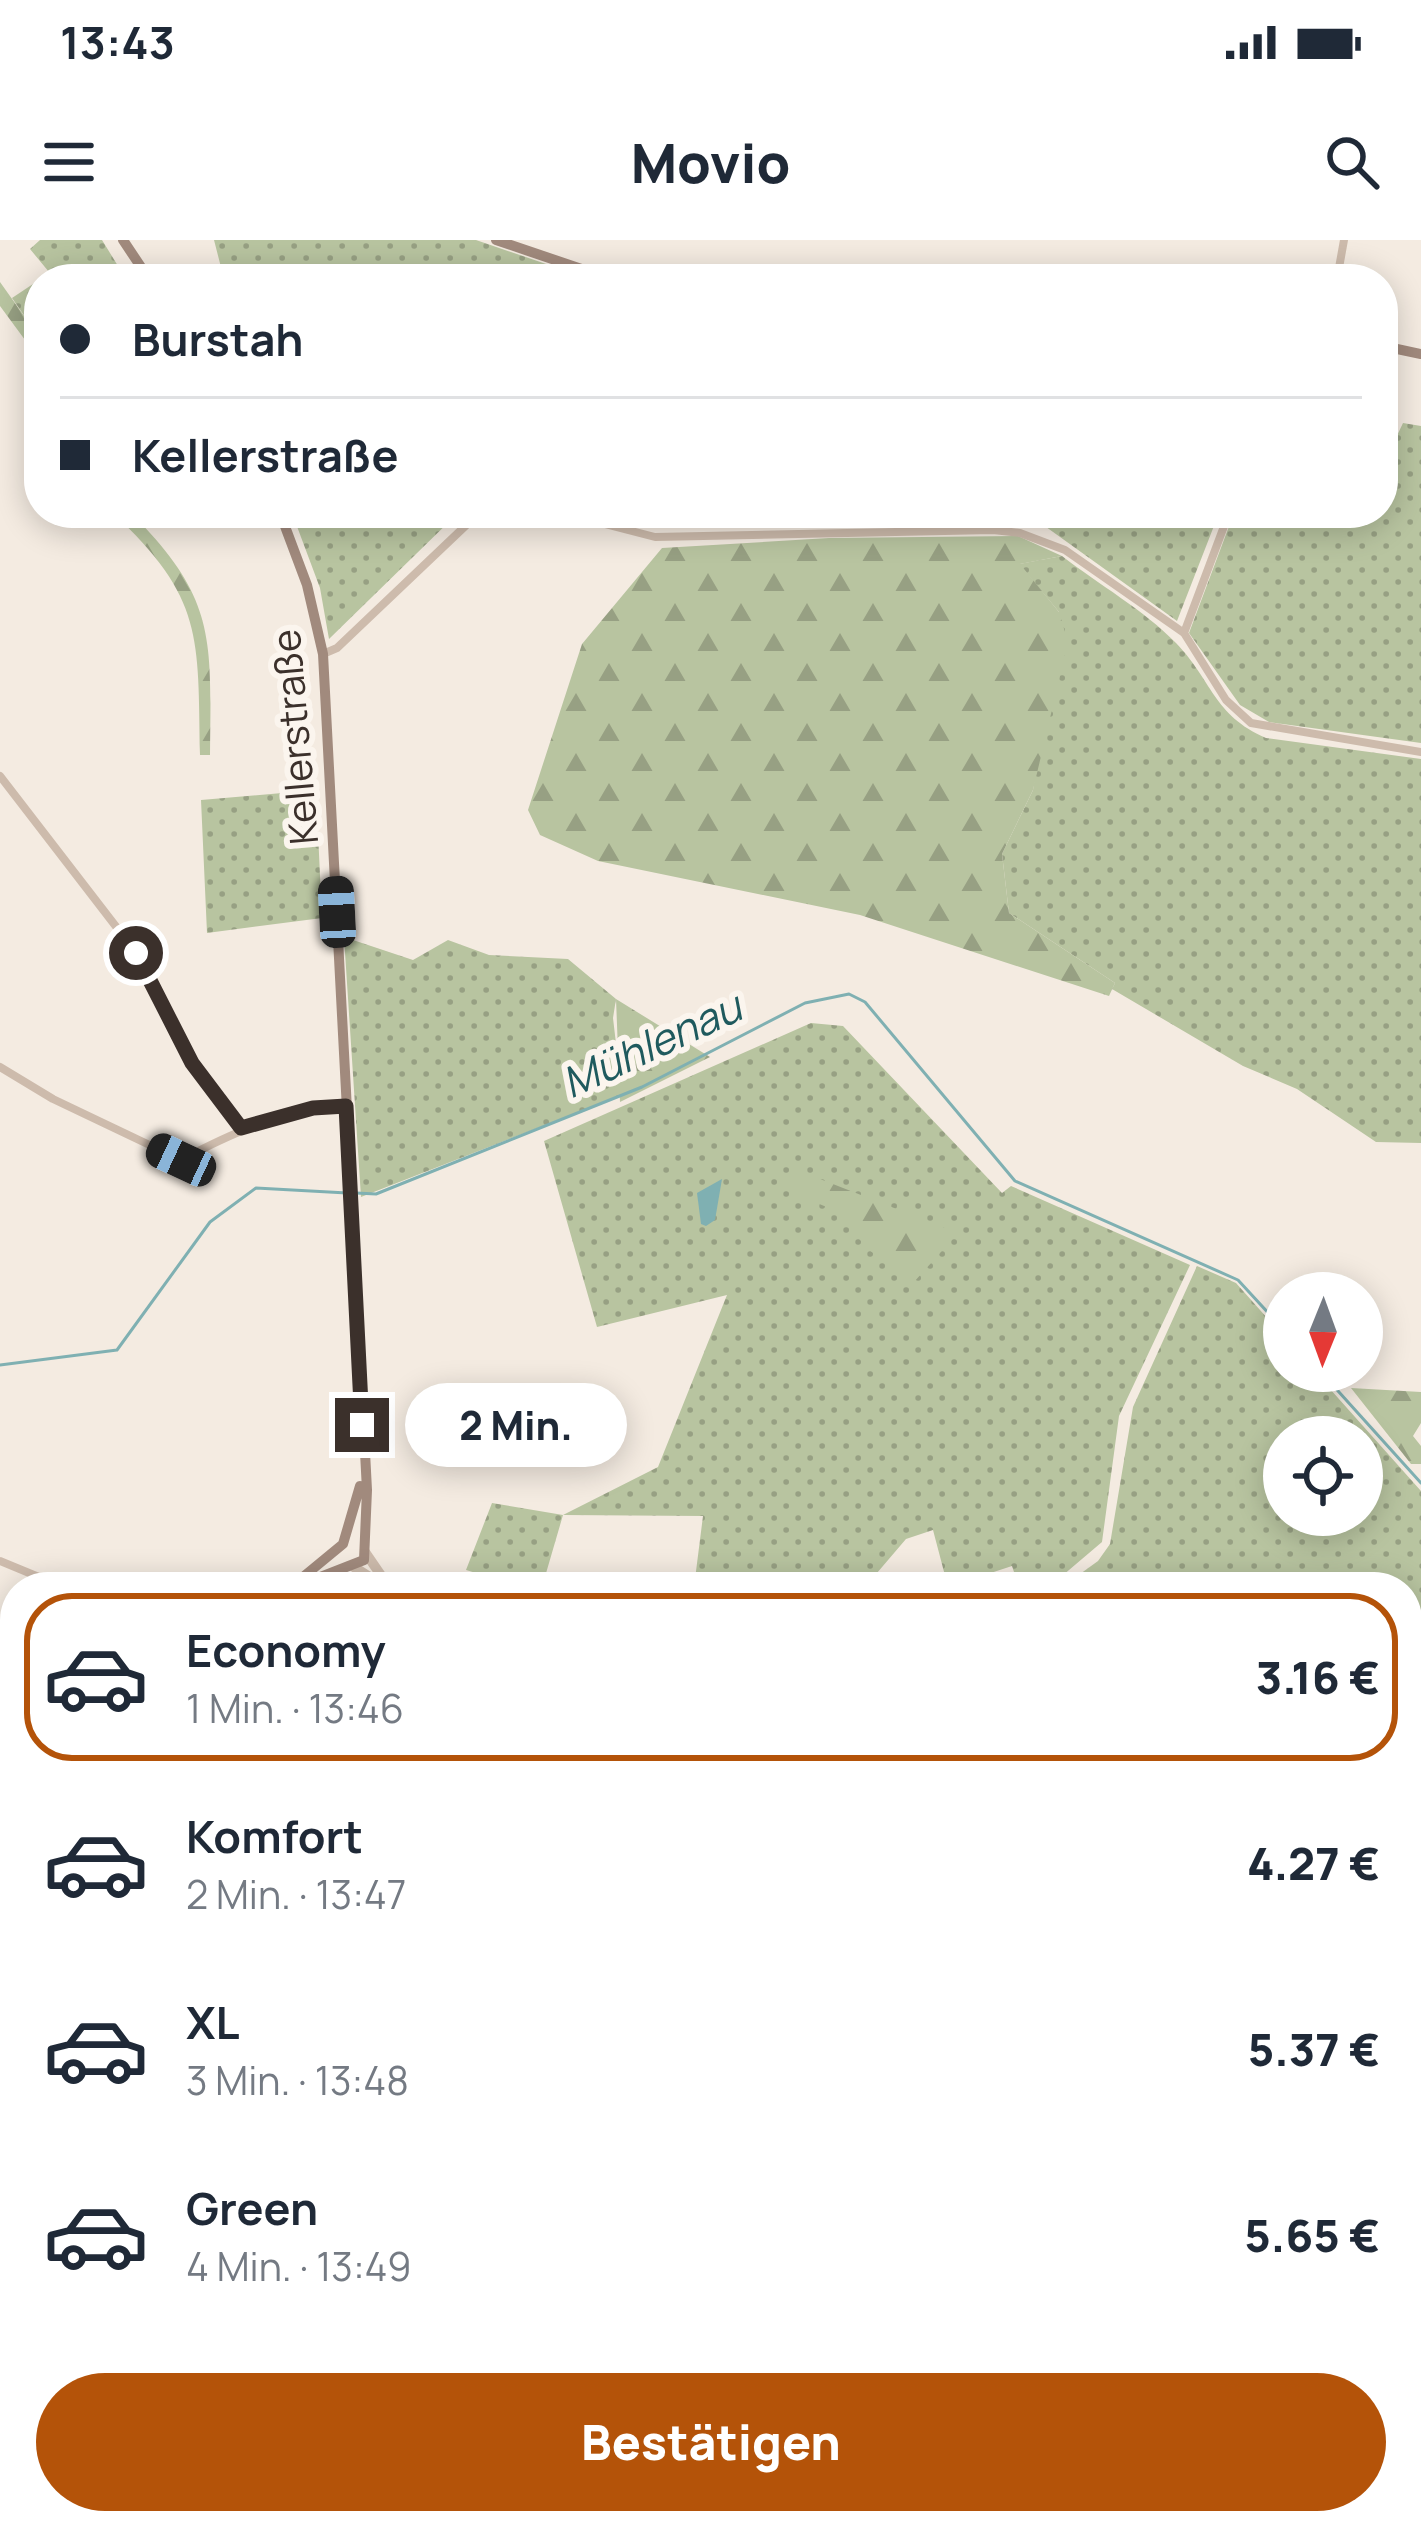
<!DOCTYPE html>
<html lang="de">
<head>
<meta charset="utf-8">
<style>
	:root { --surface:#fff; --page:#f2f2f3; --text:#1f2937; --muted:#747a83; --line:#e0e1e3; --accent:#b45309 }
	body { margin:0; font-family:Manrope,sans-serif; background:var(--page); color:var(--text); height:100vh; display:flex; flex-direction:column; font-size:45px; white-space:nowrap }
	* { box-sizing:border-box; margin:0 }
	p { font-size:39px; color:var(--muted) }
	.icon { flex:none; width:66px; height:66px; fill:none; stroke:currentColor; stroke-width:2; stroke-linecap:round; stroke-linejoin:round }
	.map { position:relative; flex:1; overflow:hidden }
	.side { position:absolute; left:0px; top:1332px; width:1422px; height:963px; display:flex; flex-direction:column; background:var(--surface); border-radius:48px 48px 0 0; box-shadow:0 6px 30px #0003 }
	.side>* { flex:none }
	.guide { position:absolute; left:24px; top:24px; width:1374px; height:264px; border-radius:48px; box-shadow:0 6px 30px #0003; display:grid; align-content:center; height:264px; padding:0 36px; background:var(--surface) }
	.needle { width:78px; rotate:181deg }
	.tools { position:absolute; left:1263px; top:1032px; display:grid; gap:24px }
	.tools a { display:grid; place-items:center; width:120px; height:120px; border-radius:50%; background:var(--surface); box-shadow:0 6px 30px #0003; font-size:60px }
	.end { position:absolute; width:54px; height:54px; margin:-27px; border:15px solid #3b302b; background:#fff; box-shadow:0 0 0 6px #fff }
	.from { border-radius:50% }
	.bubble { position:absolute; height:84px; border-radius:42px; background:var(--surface); box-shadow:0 6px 30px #0003; font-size:39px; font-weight:800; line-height:84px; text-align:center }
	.car { position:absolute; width:36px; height:72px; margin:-36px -18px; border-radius:15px; box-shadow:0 0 9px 3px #0007; background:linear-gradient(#222 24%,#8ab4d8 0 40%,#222 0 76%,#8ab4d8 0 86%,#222 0) }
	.guide b { display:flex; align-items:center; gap:42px; height:114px; font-size:45px }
	.guide b+b { border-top:3px solid var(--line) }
	.guide i { width:30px; height:30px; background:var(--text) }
	ul { padding:21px 0 0; list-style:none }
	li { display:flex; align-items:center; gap:36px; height:168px; margin:0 24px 18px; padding:0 12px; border:6px solid transparent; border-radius:48px }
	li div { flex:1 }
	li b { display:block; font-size:45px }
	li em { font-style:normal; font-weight:800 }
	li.on { border-color:var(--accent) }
	li>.icon { width:108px; height:108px; stroke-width:1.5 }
	.cta { display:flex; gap:24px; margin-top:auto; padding:24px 36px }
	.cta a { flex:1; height:138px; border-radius:72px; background:var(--accent); color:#fff; font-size:48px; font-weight:800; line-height:138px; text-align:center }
	.status { display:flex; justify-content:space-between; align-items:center; height:84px; padding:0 60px; background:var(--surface); direction:ltr }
	.status svg { height:33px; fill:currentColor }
	header { display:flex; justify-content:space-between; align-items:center; height:156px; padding:0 36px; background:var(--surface); font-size:54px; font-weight:800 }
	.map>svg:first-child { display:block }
</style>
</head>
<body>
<div class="status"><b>13:43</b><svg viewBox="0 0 49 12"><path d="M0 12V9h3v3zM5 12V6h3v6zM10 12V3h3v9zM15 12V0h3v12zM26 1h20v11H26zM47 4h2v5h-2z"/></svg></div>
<header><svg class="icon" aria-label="menu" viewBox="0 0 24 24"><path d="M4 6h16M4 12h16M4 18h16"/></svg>Movio<svg class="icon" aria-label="search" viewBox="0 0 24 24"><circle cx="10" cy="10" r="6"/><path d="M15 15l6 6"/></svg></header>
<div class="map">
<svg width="1421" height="2293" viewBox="0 0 1421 2293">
	<defs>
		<pattern id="grass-dots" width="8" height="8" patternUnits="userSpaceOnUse" patternTransform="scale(3)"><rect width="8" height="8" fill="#b8c4a0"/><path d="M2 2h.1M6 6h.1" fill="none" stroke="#97a083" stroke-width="1.8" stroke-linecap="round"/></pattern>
		<pattern id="forest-firs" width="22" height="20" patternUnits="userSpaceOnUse" patternTransform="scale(3)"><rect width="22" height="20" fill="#b8c4a0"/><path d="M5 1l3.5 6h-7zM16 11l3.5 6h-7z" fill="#97a083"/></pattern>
	</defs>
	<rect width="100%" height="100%" fill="#f4ebe1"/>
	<!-- grass -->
	<path fill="url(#grass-dots)" fill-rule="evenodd" d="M40,0h62l24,39h-86l9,-7 -19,-23z
		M214,0h262l76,26 -1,13h-327z
		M39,40v57l-27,-39z
		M1403,183l18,3v317l-152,-21 -29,-17 -51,-72 45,-120h149v-48z
		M292,273h166l-129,126 -9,-51z
		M788,273h431l-42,108 -149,-107 -241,12z
		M1062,316c36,28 82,54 114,87 36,37 37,72 90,95l155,21v384l-45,-1 -79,-53 -54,-23 -131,-77 3,-6 -106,-70 -7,-59 31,-64 26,-178 -40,-48z
		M316,550l6,128 -115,15 -6,-133z
		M344,697l69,23 35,-20 41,15 79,4 48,40 -3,19 9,77 -261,102z
		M811,783l32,3 159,167 9,-7 179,79 -71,151 -17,126 -53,45h-30l-7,-21 -64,21 -15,-57 -27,9 -41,48h-171l9,-71 -140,-1 -21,72h-20l-56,-17 26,-67 71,12 95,-48 69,-172 -130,32 -53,-186z
		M1197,1026l39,17 48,54v34h30l107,120v375l-14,5v-284h-345l36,-26 12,-17 23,-137zM1284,1197h78v78h-78z
		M0,1615l15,3v92l-15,-9z
		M1421,1639v259l-14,2v-258z
		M0,1781l15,3v43l-15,-5z
		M0,2270h15v10h102l-1,13h-116z
		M282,2280h37l16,13h-59z"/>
	<!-- forest -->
	<path fill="url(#forest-firs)" d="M0,42l39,55v22l-39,-53z
		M113,273h18c86,86 80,126 79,242h-10c-2,-118 4,-157 -87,-242z
		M1018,296l44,20 -42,8 39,48 9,30 -35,148 -31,64 7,59 106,70 -6,13 -249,-81 -262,-54 -58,-26 -12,-25 54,-166 80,-96 167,-10z
		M616,759l94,58 -90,45z
		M792,928l166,65 -44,49 -45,-32 -35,-40 -49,-20z
		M1351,1148l70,4v31l-8,13 8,10v18h-10z"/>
	<!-- pitch -->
	<path fill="#b8c4a0" d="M15,1721v53l-9,1 -1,-8h-5v-44z"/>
	<!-- water -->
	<path fill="#7fb0b2" d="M722,939l-7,41 -9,6 -5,-2 -4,-31z"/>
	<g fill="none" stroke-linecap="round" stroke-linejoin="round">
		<!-- stream -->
		<path stroke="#7fb0b2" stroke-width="3" d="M356,953l20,1 266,-107 163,-84 44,-9 16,8 150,179 223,99 46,50
			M0,1125l117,-15 93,-128 46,-34 91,5
			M1320,1131l101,112
			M1407,1637l14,-4
			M458,2293l13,-13"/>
		<!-- minor -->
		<path stroke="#cdbbac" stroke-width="8" d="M1337,39l7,-39
			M562,273l93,24 338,-7 27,3 45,17 119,83 42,67 25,23 170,29
			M1184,393l45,-120
			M323,414l14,-6 142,-135
			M0,536l141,183 51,104 49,65
			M0,827l53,32 128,61c53,-28 104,-51 165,-54
			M0,1321l63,26
			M0,2051l15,3
			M331,2280l16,13
			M835,2280l13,13
			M763,2293l8,-13"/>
		<!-- tertiary -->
		<path stroke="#cdbbac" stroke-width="10" d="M365,1312l24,35
			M354,1327l31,20
			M1407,1989l14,2"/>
		<!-- secondary -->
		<path stroke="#a18a7d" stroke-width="10" d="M123,0l26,39
			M496,0l115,39
			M1383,106l38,8
			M280,273l27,72 16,69 44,836 -3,70 -69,27
			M303,1337l40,-33 17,-58
			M0,1527l15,-9"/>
	</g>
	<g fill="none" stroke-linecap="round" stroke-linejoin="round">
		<!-- route -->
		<path stroke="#3b302b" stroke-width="15" d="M136,713l56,110 49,65 72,-20 33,-2 16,319"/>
	</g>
	<g text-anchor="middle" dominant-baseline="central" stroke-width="12" stroke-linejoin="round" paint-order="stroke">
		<!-- street labels -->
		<g font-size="39" fill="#3b302b" stroke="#fbf5ee">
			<text transform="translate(294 497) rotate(-95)">Kellerstraße</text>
		</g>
		<!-- water labels -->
		<g font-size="42" font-style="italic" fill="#1f5a5e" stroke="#fbf5ee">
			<text transform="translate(651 804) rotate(-25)">Mühlenau</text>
		</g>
	</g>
</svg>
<div class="tools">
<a><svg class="needle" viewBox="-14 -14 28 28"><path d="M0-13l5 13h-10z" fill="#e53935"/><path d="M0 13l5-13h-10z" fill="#747a83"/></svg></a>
<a><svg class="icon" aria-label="locate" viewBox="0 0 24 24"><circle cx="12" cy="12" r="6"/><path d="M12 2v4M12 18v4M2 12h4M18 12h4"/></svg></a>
</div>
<i class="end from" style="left:136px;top:713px"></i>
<i class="end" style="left:362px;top:1185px"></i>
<div class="bubble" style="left:405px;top:1143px;width:222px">2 Min.</div>
<i class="car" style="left:337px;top:672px;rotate:357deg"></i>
<i class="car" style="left:181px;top:920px;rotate:295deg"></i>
<div class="guide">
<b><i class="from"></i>Burstah</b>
<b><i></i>Kellerstraße</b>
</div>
<section class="side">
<ul>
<li class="on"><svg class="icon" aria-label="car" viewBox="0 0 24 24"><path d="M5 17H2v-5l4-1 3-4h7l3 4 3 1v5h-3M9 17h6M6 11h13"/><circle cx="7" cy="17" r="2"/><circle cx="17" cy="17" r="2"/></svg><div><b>Economy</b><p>1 Min. · 13:46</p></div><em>3.16 €</em></li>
<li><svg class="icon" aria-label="car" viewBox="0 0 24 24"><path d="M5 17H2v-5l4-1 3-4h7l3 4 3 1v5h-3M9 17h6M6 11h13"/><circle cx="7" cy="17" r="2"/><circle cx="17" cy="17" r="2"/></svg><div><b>Komfort</b><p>2 Min. · 13:47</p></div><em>4.27 €</em></li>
<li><svg class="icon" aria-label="car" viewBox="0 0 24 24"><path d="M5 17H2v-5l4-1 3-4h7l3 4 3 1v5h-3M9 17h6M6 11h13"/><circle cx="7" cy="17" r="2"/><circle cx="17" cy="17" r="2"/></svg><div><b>XL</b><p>3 Min. · 13:48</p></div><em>5.37 €</em></li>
<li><svg class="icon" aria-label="car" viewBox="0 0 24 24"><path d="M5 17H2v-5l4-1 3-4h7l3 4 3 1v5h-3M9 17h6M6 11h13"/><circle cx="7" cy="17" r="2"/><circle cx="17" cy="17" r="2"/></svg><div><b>Green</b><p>4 Min. · 13:49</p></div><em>5.65 €</em></li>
</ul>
<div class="cta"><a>Bestätigen</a></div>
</section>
</div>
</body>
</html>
